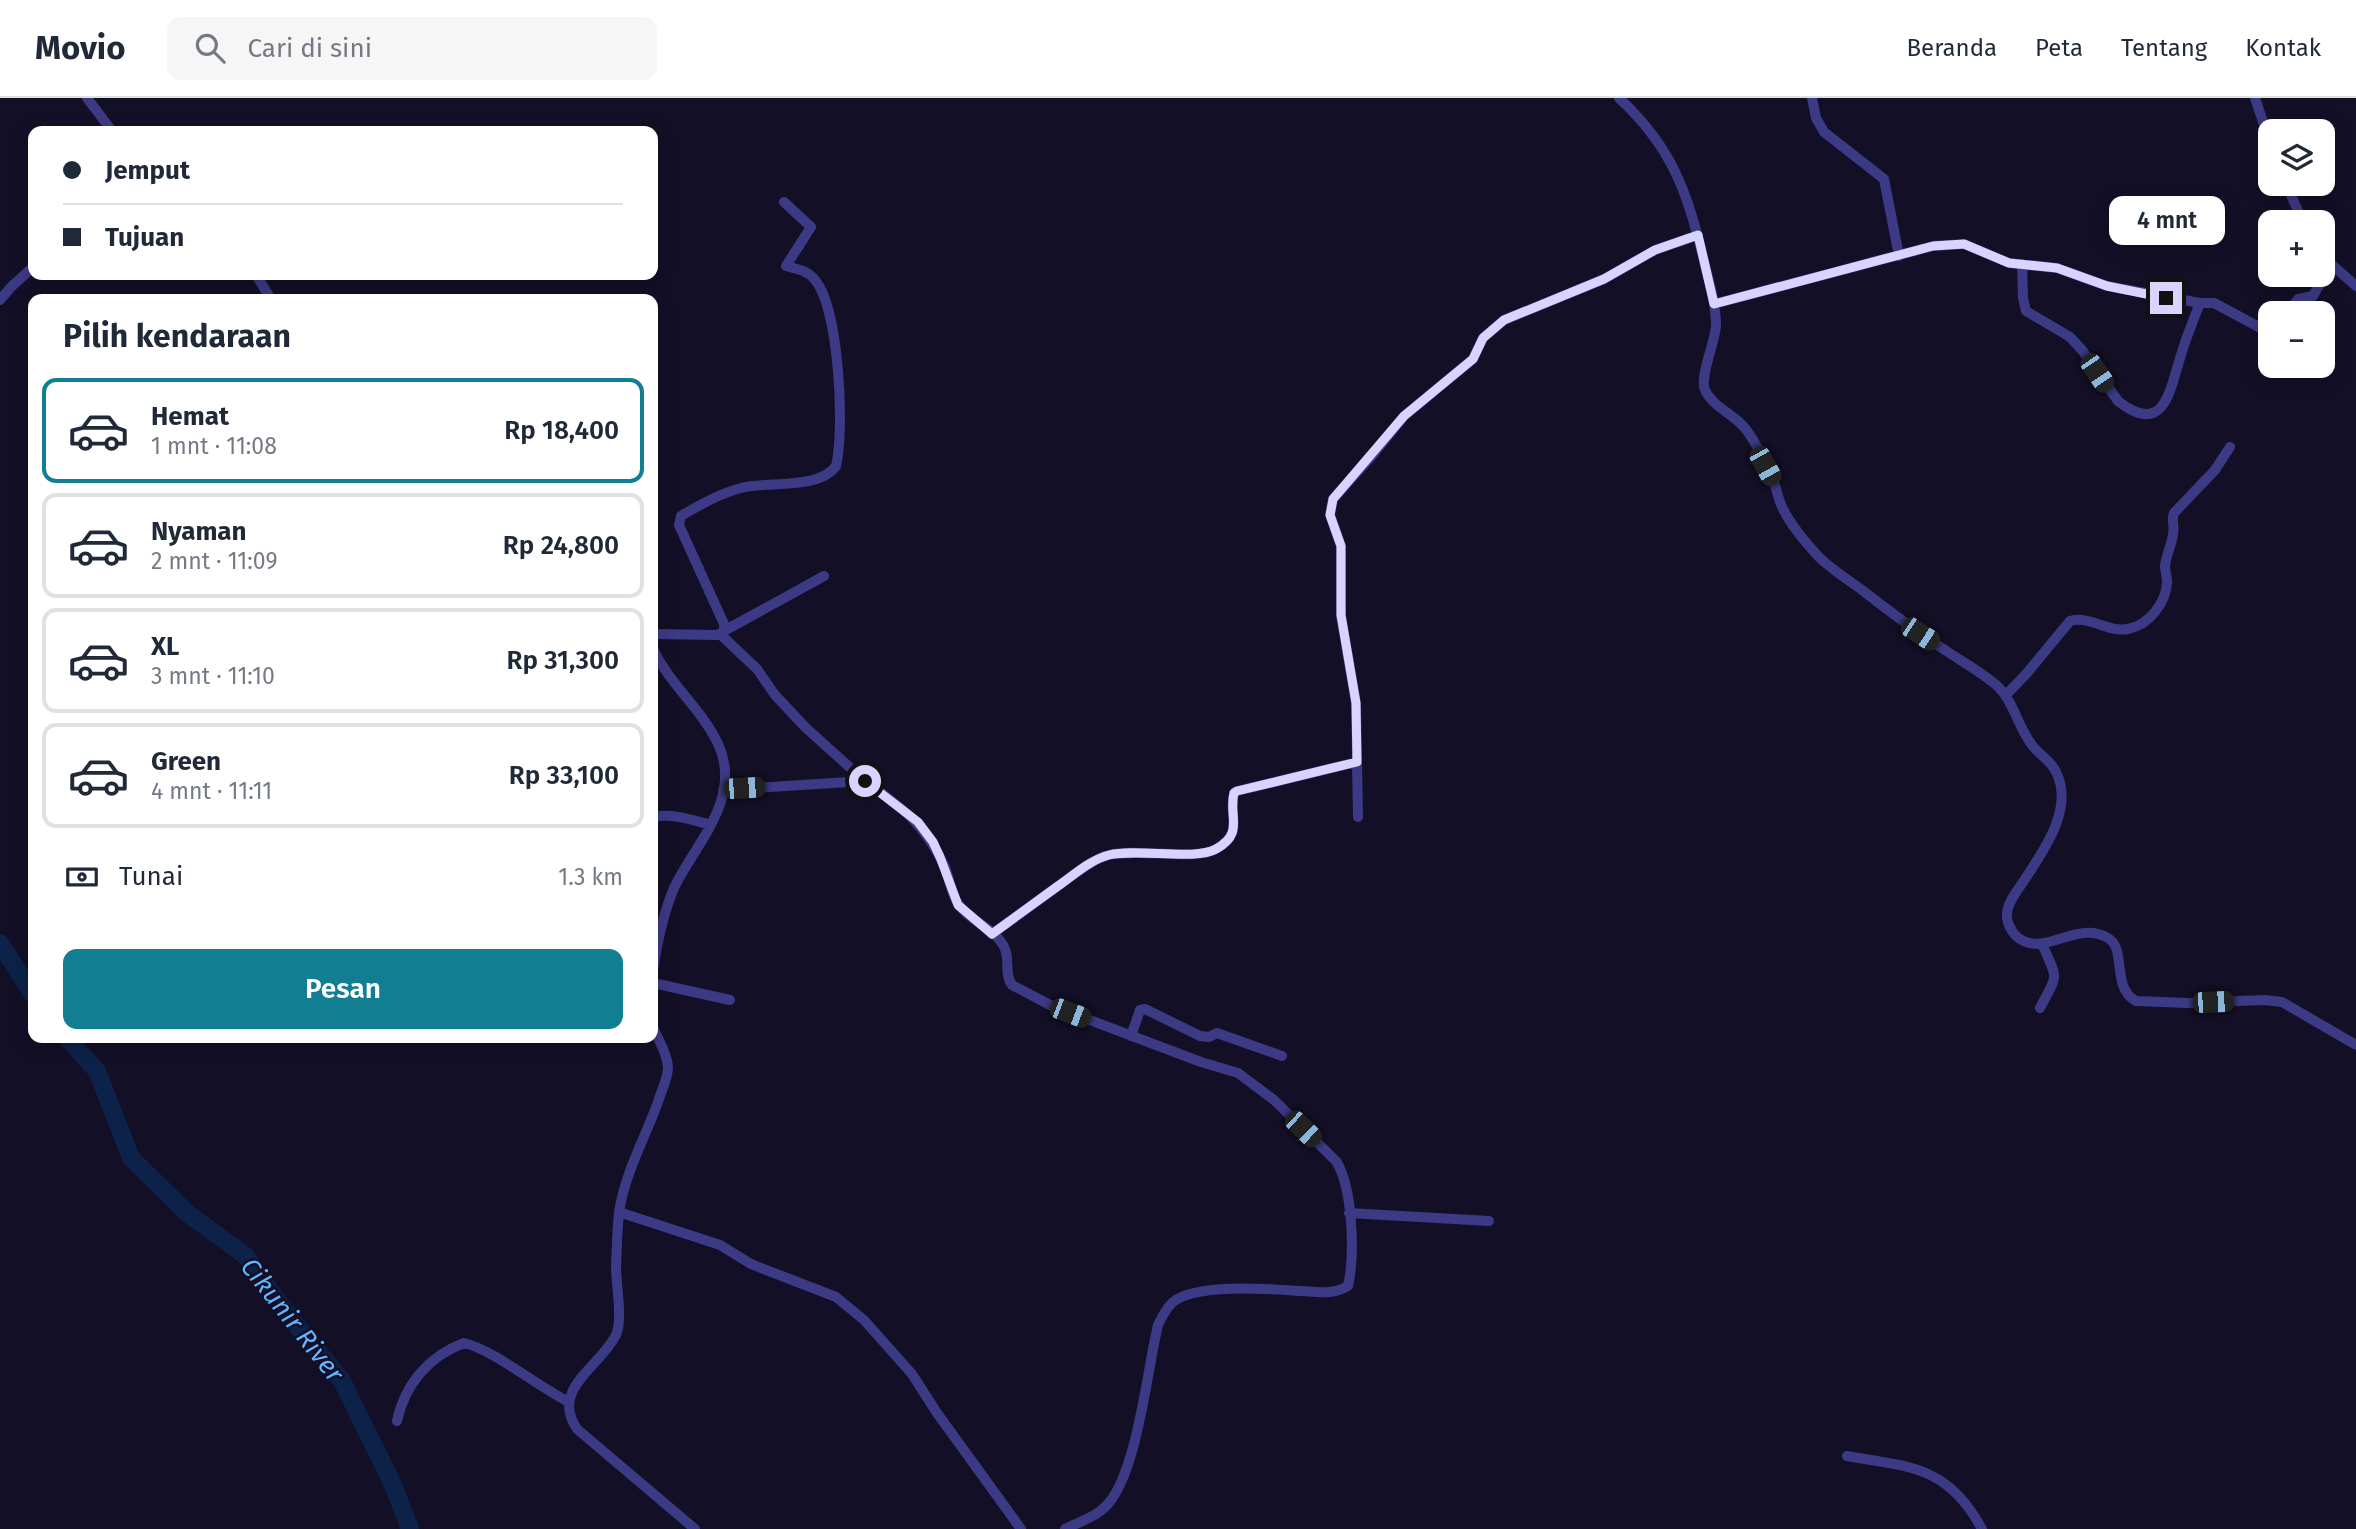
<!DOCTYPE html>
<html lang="id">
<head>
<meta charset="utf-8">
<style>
	:root { --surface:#fff; --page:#f6f6f7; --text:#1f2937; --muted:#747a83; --line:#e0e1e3; --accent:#117e91 }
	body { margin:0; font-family:"Fira Sans",sans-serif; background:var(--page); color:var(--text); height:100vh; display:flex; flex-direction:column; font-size:26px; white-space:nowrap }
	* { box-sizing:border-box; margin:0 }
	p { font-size:23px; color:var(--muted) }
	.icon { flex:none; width:38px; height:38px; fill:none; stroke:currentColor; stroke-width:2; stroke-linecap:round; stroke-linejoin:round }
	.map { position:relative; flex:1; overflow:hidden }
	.drawer { position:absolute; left:28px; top:196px; width:630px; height:749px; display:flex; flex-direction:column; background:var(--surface); border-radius:14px; box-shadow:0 4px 18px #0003 }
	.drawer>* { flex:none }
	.guide { position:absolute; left:28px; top:28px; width:630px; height:154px; border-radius:14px; box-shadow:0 4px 18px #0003; display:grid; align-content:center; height:154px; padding:0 35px; background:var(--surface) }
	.controls { position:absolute; left:2258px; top:21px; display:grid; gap:14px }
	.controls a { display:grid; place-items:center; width:77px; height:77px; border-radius:14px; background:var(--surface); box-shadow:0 4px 18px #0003; font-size:35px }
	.end { position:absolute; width:32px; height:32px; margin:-16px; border:9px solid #d9d4ff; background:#111; box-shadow:0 0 0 4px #111 }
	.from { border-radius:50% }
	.bubble { position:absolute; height:49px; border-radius:14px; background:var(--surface); box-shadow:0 4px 18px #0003; font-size:23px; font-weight:600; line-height:49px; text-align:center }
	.car { position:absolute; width:21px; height:42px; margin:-21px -10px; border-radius:9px; box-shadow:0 0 5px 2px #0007; background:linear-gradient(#222 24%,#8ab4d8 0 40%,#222 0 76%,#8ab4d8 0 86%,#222 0) }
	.guide b { display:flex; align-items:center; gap:24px; height:66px; font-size:26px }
	.guide b+b { border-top:2px solid var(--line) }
	.guide i { width:18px; height:18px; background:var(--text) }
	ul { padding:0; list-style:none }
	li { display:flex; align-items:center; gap:21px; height:105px; margin:0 14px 10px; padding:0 21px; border:4px solid var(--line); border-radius:14px }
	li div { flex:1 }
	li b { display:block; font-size:26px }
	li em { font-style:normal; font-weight:600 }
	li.active { border-color:var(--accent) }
	li>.icon { width:63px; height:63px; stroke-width:1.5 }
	h2 { padding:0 35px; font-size:32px; line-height:84px }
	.pay { display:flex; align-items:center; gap:18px; height:77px; padding:0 35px; font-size:26px }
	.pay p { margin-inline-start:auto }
	.button { display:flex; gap:14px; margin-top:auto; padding:14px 35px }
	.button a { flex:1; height:80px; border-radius:14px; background:var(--accent); color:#fff; font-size:28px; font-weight:600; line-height:80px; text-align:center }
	header { display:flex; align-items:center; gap:42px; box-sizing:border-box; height:98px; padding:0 35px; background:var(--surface); border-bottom:2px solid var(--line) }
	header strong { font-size:33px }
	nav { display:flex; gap:38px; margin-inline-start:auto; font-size:24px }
	.search { width:490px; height:63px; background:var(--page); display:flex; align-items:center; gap:18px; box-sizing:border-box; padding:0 24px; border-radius:14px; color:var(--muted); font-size:26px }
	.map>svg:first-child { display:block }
</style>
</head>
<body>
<header>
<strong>Movio</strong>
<div class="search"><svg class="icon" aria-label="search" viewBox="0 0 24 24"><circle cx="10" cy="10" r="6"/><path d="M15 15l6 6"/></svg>Cari di sini</div>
<nav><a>Beranda</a><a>Peta</a><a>Tentang</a><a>Kontak</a></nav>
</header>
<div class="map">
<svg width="2356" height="1431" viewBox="0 0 2356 1431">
	<rect width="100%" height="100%" fill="#130f26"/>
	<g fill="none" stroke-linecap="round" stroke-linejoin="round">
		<!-- river -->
		<path stroke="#0c2248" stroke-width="18" d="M0,845l33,52
			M67,940l30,33 34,87 56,55 59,43 34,49 62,76 51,104 17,44"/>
		<!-- street -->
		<path stroke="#3d3a85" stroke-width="10" d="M87,0l25,33
			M1619,0c54,50 68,94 85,163 5,21 12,43 12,65 -1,16 -17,53 -11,64 7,16 28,24 39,37 12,14 22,37 29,53 4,9 5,20 10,29 9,18 22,33 36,48 12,12 28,22 43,33 27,21 54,42 83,60 16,11 35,21 50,34 19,16 22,42 37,61 7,10 19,15 24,27 19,37 -14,81 -33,110 -6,9 -16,21 -16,32 -1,7 4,17 9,22 27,24 59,-17 92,2 19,11 3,50 28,63l51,2 78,-3 17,2 74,43
			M1812,0l4,20 8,14 60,47 15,77
			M2255,0l15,45
			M2286,86l17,38
			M2322,156l9,10 25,22
			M2022,166l1,34 3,13 44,26 12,13 36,51c47,37 52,-12 63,-46 5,-17 12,-34 19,-52
			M256,177l15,24
			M0,202l11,-13 22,-20
			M1714,206l219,-58 31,-2 45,19 48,5 50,18 93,17h14l56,30
			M2287,215l11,-14 15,-3 18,-32
			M724,533l100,-55
			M653,536l65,1 6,-4v-7l-45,-99 2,-9c18,-11 40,-23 60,-28 25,-7 78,2 95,-22 9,-37 3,-158 -21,-186 -8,-10 -18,-11 -29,-14l25,-39 -27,-25
			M720,536l37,35 18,26 31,33 59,53
			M653,551c17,36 50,61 66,97 23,54 -24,98 -45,142 -11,26 -17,55 -21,83
			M2006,597l21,-22 43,-52c20,-6 37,12 58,8 21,-4 38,-26 39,-47 0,-6 -2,-11 -2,-16 1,-11 7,-22 8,-32 2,-8 -2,-14 1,-21l41,-43 15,-23
			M723,692l142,-9c37,27 58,41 79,84 6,13 6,28 15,40 11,17 37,23 46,44 5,12 -1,25 7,36l38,20 151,57 37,11 36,27 62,61c17,27 19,94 12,125 -15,9 -30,6 -47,5 -31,-2 -105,-8 -128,11 -7,6 -11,15 -15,23 -11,46 -21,148 -51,180 -11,12 -28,17 -42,24
			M653,719c20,-4 39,3 58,8
			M1358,719l-2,-114 -15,-87v-70l-11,-31 3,-16 37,-41 34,-42 69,-57 10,-21 21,-18 100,-41 51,-29 43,-15
			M992,836c22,-16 44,-32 66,-48 16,-11 32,-26 51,-31 29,-7 86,6 107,-6 29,-16 12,-33 18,-56l3,-2 120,-29
			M653,885l77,17
			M2040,910c18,-35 19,-26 2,-64
			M653,929c5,13 14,25 15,40 0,12 -7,24 -10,35 -13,36 -34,73 -39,111 -2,17 -2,36 -3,53 0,19 7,54 0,69 -17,33 -66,54 -39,94l118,100
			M1131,938l9,-26 5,-1 55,27 9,1 8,-4 65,23
			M619,1114l101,33 31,19 85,33 28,23 48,54 25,39 84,116
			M1349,1115l140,8
			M397,1323c8,-37 32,-65 67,-78 30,7 73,43 103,58
			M1847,1358c64,11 101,10 135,73"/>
	</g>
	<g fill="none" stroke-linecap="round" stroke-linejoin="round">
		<!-- route -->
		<path stroke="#d9d4ff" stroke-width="9" d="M865,683l53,41 15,20 7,15 18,48 34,29c22,-16 44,-32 66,-48 16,-11 32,-26 51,-31 29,-7 86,6 107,-6 29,-16 12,-33 18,-56l3,-2 120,-29 -1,-59 -15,-88v-69l-11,-31 3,-16 71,-83 69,-57 10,-21 21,-18 100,-41 51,-29 43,-15 16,69 219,-58 31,-2 45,19 48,5 50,18 59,12"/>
	</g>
	<g text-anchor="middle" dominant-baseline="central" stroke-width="5" stroke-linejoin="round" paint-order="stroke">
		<!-- water labels -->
		<g font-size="26" font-style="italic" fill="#62b6ff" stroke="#130f26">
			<text transform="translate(292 1222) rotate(52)">Cikunir River</text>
		</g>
	</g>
</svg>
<div class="controls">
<a><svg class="icon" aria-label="layers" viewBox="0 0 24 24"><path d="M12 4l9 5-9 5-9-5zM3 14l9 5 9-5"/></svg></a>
<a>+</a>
<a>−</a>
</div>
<i class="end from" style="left:865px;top:683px"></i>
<i class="end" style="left:2166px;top:200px"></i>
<div class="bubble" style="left:2109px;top:98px;width:116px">4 mnt</div>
<i class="car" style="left:2097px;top:275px;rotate:146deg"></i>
<i class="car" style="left:1765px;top:368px;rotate:151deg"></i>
<i class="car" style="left:1920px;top:536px;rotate:123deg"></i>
<i class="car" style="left:744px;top:690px;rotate:87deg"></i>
<i class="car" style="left:2213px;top:904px;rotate:88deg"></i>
<i class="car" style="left:1070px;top:915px;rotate:111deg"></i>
<i class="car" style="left:1303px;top:1031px;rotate:134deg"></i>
<div class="guide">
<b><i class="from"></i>Jemput</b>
<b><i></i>Tujuan</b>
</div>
<section class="drawer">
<h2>Pilih kendaraan</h2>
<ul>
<li class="active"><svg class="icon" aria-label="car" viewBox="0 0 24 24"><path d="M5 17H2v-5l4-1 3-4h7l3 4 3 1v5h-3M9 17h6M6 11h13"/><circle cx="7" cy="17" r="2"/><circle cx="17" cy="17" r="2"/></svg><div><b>Hemat</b><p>1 mnt · 11:08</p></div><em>Rp 18,400</em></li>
<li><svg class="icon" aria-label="car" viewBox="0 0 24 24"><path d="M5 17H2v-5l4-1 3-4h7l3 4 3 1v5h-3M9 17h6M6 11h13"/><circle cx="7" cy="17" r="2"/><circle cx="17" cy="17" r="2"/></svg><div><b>Nyaman</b><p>2 mnt · 11:09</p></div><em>Rp 24,800</em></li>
<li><svg class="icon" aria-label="car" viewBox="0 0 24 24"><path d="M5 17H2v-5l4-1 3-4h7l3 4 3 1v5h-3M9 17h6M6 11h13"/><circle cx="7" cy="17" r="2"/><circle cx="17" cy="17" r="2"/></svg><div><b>XL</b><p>3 mnt · 11:10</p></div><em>Rp 31,300</em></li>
<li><svg class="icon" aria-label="car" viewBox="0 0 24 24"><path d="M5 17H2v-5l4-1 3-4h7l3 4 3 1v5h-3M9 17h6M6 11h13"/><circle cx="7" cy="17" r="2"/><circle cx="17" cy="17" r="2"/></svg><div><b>Green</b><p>4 mnt · 11:11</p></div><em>Rp 33,100</em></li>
</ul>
<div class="pay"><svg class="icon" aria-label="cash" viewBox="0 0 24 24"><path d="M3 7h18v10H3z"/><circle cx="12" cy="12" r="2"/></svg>Tunai<p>1.3 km</p></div>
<div class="button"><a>Pesan</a></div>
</section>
</div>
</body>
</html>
